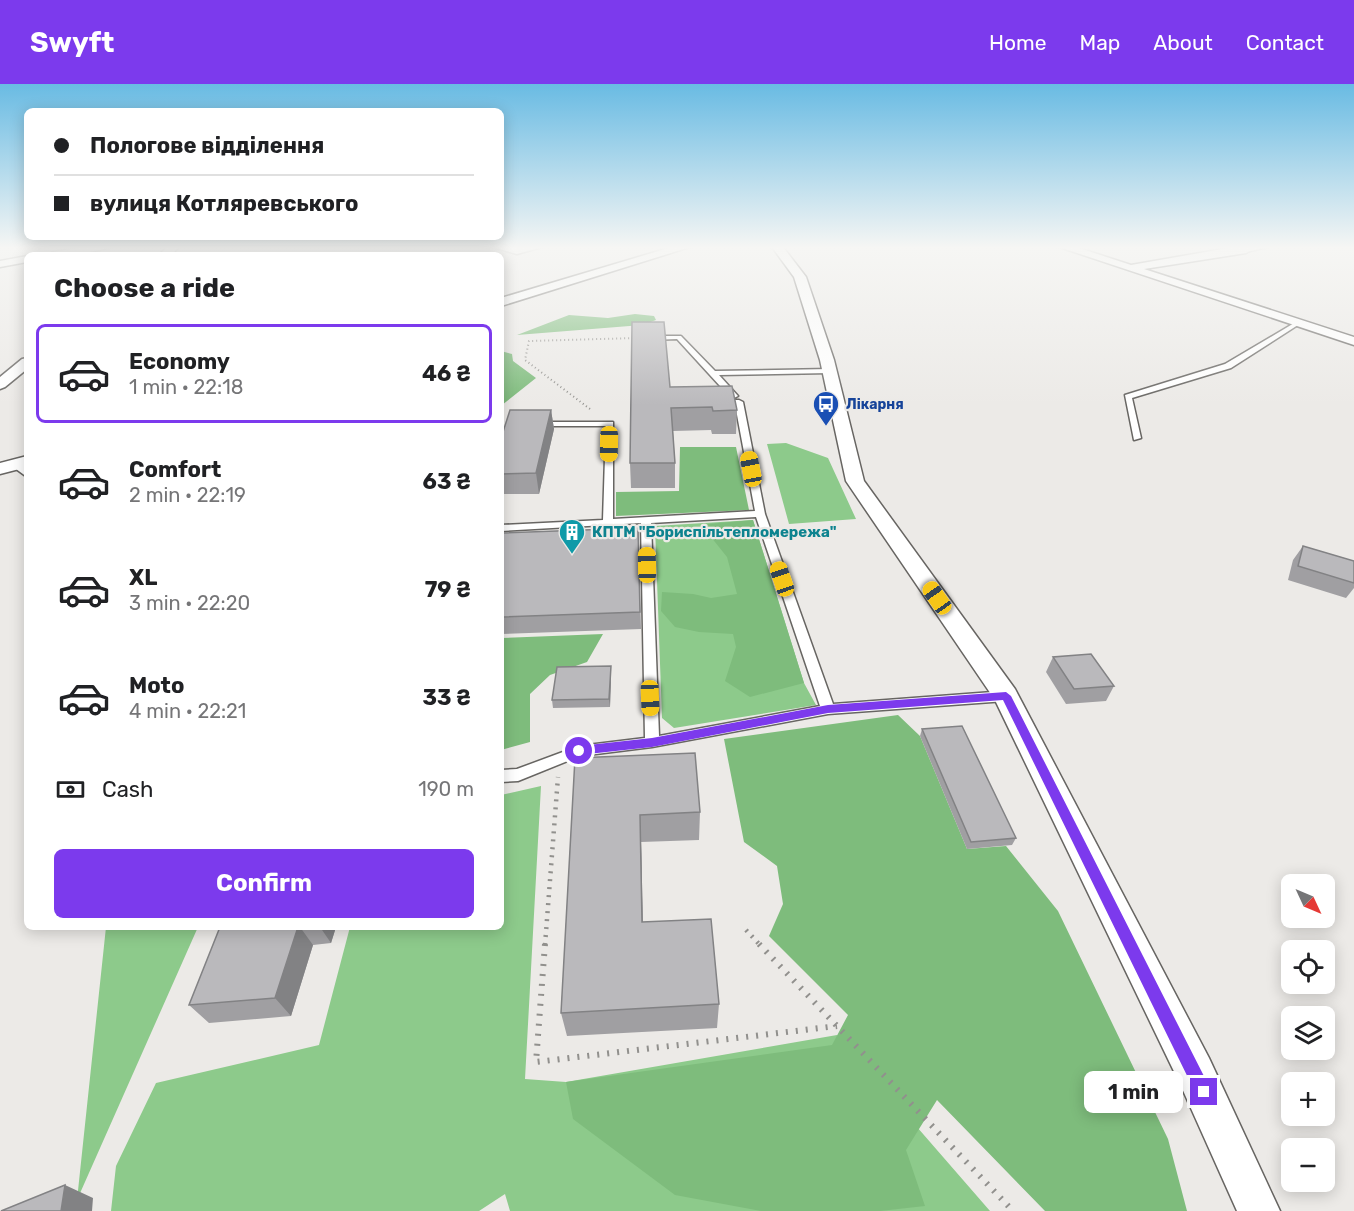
<!DOCTYPE html>
<html lang="en">
<head>
<meta charset="utf-8">
<style>
	:root { --surface:#fff; --page:#f2f2f2; --text:#202124; --muted:#757577; --line:#e0e0e0; --accent:#7c3aed }
	body { margin:0; font-family:Rubik,sans-serif; background:var(--page); color:var(--text); height:100vh; display:flex; flex-direction:column; font-size:22px; white-space:nowrap }
	* { box-sizing:border-box; margin:0 }
	p { font-size:20px; color:var(--muted) }
	.icon { flex:none; width:33px; height:33px; fill:none; stroke:currentColor; stroke-width:2; stroke-linecap:round; stroke-linejoin:round }
	.map { position:relative; flex:1; overflow:hidden }
	.details { position:absolute; left:24px; top:168px; width:480px; height:678px; display:flex; flex-direction:column; background:var(--surface); border-radius:9px; box-shadow:0 3px 15px #0003 }
	.details>* { flex:none }
	.top-card { position:absolute; left:24px; top:24px; width:480px; height:132px; border-radius:9px; box-shadow:0 3px 15px #0003; display:grid; align-content:center; height:132px; padding:0 30px; background:var(--surface) }
	.needle { width:39px; rotate:134deg }
	.buttons { position:absolute; left:1281px; top:790px; display:grid; gap:12px }
	.buttons a { display:grid; place-items:center; width:54px; height:54px; border-radius:9px; background:var(--surface); box-shadow:0 3px 15px #0003; font-size:30px }
	.end { position:absolute; width:27px; height:27px; margin:-14px; border:8px solid #7c3aed; background:#fff; box-shadow:0 0 0 3px #fff }
	.from { border-radius:50% }
	.bubble { position:absolute; height:42px; border-radius:9px; background:var(--surface); box-shadow:0 3px 15px #0003; font-size:20px; font-weight:700; line-height:42px; text-align:center }
	.car { position:absolute; width:18px; height:36px; margin:-18px -9px; border-radius:8px; box-shadow:0 0 4px 2px #0007; background:linear-gradient(#f5c518 24%,#345 0 40%,#f5c518 0 76%,#345 0 86%,#f5c518 0) }
	.top-card b { display:flex; align-items:center; gap:21px; height:57px; font-size:22px }
	.top-card b+b { border-top:2px solid var(--line) }
	.top-card i { width:15px; height:15px; background:var(--text) }
	ul { padding:0; list-style:none }
	li { display:flex; align-items:center; gap:18px; height:99px; margin:0 12px 9px; padding:0 18px; border:3px solid transparent; border-radius:9px }
	li div { flex:1 }
	li b { display:block; font-size:22px }
	li em { font-style:normal; font-weight:700 }
	li.selected { border-color:var(--accent) }
	li>.icon { width:54px; height:54px; stroke-width:1.5 }
	h2 { padding:0 30px; font-size:27px; line-height:72px }
	.pay { display:flex; align-items:center; gap:15px; height:66px; padding:0 30px; font-size:22px }
	.pay p { margin-inline-start:auto }
	.button { display:flex; gap:12px; margin-top:auto; padding:12px 30px }
	.button a { flex:1; height:69px; border-radius:9px; background:var(--accent); color:#fff; font-size:24px; font-weight:700; line-height:69px; text-align:center }
	header { display:flex; align-items:center; gap:36px; box-sizing:border-box; height:84px; padding:0 30px; background:var(--accent); color:#fff }
	header strong { font-size:28px }
	nav { display:flex; gap:33px; margin-inline-start:auto; font-size:21px }
	.map>svg:first-child { display:block }
</style>
</head>
<body>
<header>
<strong>Swyft</strong>
<nav><a>Home</a><a>Map</a><a>About</a><a>Contact</a></nav>
</header>
<div class="map">
<svg width="1354" height="1127" viewBox="0 0 1354 1127">
	<rect width="100%" height="100%" fill="#eceae7"/>
	<!-- green -->
	<path fill="#8dca8b" d="M786,359l42,15 28,61 -67,5 -22,-80z
		M753,436l51,163 12,22 -142,23 -12,-10 -7,-192z
		M541,702l-16,293 41,3 271,-47 153,176h-480l-5,-17 -26,17h-368l5,-45 40,-83 163,-38 31,-118h151v-132z
		M106,843h92l-121,273z"/>
	<!-- forest -->
	<path fill="#7ebc7c" d="M635,230l19,2 2,4 -14,5 -125,10 52,-20 39,3z
		M501,267l11,3 1,7 23,17 -34,27z
		M680,363h56l13,63 -133,6v-24l63,-1z
		M753,436l51,163 -54,14 -25,-16 11,-34 -3,-13 -34,-2 -24,-5 -14,-16 1,-19 31,2 18,4 26,-4 -10,-37 -16,-20 -3,-13z
		M603,550l-16,28 -37,13 -20,19v48l-29,8v-112z
		M898,631l22,21 47,113 39,-3 52,65 110,228 19,72h-142l-108,-111 -31,50 19,56 -45,5h-119l-86,-16 -102,-76 -7,-37 266,-37 16,-30 -79,-79 14,-32 -6,-38 -33,-24 -20,-103z"/>
	<g fill="none" stroke-linecap="round" stroke-linejoin="round">
		<!-- lane casing -->
		<g stroke="#676562" stroke-width="3">
			<path id="lane" d="M1268,163l-22,5 -3,-2 10,-3z
				M1296,238l5,1 -70,45 -99,30 9,40 -7,2 -9,-45 100,-31z
				M681,252l34,35 115,-2 4,2 -4,2 -111,2 19,21 -4,2h-3l-54,-59 -26,1 -3,-2 3,-2z
				M716,316h23l4,2 22,112 68,190 173,-13 5,2 1,3 -1,3 -5,2 -178,13 -176,33 -72,9 -62,25 -17,1v-12l16,-1 62,-23 66,-8 -4,-215 -140,8v-6l102,-5 3,-94h-68l-4,-2 4,-2h75v97l142,-8 -20,-107h-16l-4,-2zM756,433l64,189 -161,30 -8,-213z
				M15,377l12,8v8l-15,-11 -1,-2z"/>
		</g>
		<!-- street casing -->
		<g stroke="#676562" stroke-width="3">
			<path id="street" d="M83,163h30l-38,8h-27l5,-3z
				M167,163h12l-8,8h-12z
				M493,163h49l-25,7z
				M672,163h18l-189,59v-8z
				M772,163h11l23,30 28,83 30,121 151,208 194,369 71,153h-43l-56,-125 -186,-386 -149,-219 -26,-121 -26,-83z
				M1059,163h17l55,18 103,-18h15l2,3 -5,3 -102,16 210,68v8z
				M27,172v6l-27,5v-6z
				M27,274v11l-22,18 -5,2v-12l22,-18z
				M27,372v11l-27,7v-11z"/>
		</g>
		<!-- path-far2 -->
		<path stroke="#91908d" stroke-width="2" stroke-dasharray="1 3" stroke-linecap="butt" d="M590,325l-65,-49 4,-19 107,-3"/>
		<!-- path-far1 -->
		<path stroke="#91908d" stroke-width="4.5" stroke-dasharray="2 6" stroke-linecap="butt" d="M746,846l14,15
			M545,861l13,-168"/>
		<!-- path -->
		<path stroke="#91908d" stroke-width="6" stroke-dasharray="2 8" stroke-linecap="butt" d="M545,860l-9,118 301,-36
			M759,860l254,267"/>
		<!-- lane -->
		<use href="#lane" fill="#fff" fill-rule="evenodd"/>
		<!-- street -->
		<use href="#street" fill="#fff" fill-rule="evenodd"/>
	</g>
	<!-- wall -->
	<path fill="#a09fa2" d="M670,303l67,23 -1,24h-24l-1,-4 -38,1 2,32v25h-44l-1,-25z
		M551,326l3,19 -15,65h-38v-56z
		M638,444l3,101 -140,5v-99z
		M1303,462l51,15v27l-8,10 -58,-18 5,-20z
		M1053,573l61,29 -8,15 -40,3 -20,-32z
		M611,582v8l-1,33 -57,1 -1,-8z
		M922,645l94,109 -4,7 -45,4 -47,-113z
		M575,674l125,54 -1,28 -58,2 2,80 76,82 -2,24 -150,8 -6,-23z
		M220,843h116l-5,16 -18,2 -22,71 -82,7 -20,-18z"/>
	<!-- shaded-wall -->
	<path fill="#828284" d="M551,326l3,19 -15,65 -3,-21z
		M611,582v8l-1,33 -1,-8z
		M640,731l1,27 2,106 -1,-26z
		M298,843h2l13,18 -22,71 -16,-18z
		M320,843h16l-5,16z
		M65,1101l28,13 -1,13h-31z"/>
	<!-- building -->
	<path fill="#bab9bc" stroke="#828284" stroke-width="1.5" d="M632,238h32l6,65 62,-1 5,24 -24,1 -1,-4 -41,1 4,55h-45z
		M510,326h41l-15,63 -35,1v-36z
		M638,444l2,84 -139,5v-84z
		M1303,462l51,15v22l-56,-17z
		M1091,570l23,32 -40,3 -21,-32z
		M611,582l-2,33 -57,1 5,-33z
		M962,642l54,112 -45,4 -49,-113z
		M695,669l5,59 -60,3 2,107 69,-3 8,85 -158,9 14,-255z
		M220,843h78l-23,71 -86,7z
		M65,1101l-4,26h-60z"/>
	<!-- sky -->
	<linearGradient id="sky" x2="0" y2="1"><stop stop-color="#69bbe3"/><stop offset="0.51" stop-color="#f6f6f4"/><stop offset="1" stop-color="#f6f6f4" stop-opacity="0"/></linearGradient>
	<rect width="1354" height="321" fill="url(#sky)"/>
	<!-- route -->
	<path fill="#7c3aed" d="M1006,608l5,4 198,390 3,6 -3,6 -5,2 -6,-2 -195,-398 -175,13 -176,34 -73,8 -5,-4 5,-5 73,-8 176,-33z"/>
	<!-- icons -->
	<defs>
		<g id="bus-pin" transform="scale(1.35)"><path d="M0 17L-7.5 6A9.5 9.5 0 1 1 7.5 6Z" fill="#1a4fb4" stroke="#eceae7"/><path d="M-5-6H5V4H4V6H2V4H-2V6H-4V4H-5ZM-3.5-4V0h7V-4ZM-3.5 1.2v1.5H-2V1.2ZM2 1.2v1.5H3.5V1.2Z" fill="#fff"/></g>
		<g id="building-pin" transform="scale(1.35)"><path d="M0 17L-7.5 6A9.5 9.5 0 1 1 7.5 6Z" fill="#0f9aa8" stroke="#eceae7"/><path d="M-4-6H4V6H1V3H-1V6H-4ZM-2.5-4.3h1.7v1.8h-1.7ZM.8-4.3h1.7v1.8H.8ZM-2.5-1h1.7V.8h-1.7ZM.8-1h1.7V.8H.8Z" fill="#fff"/></g>
	</defs>
	<g fill-rule="evenodd">
		<use href="#bus-pin" x="826" y="320"/>
		<use href="#building-pin" x="572" y="448"/>
	</g>
	<g text-anchor="middle" dominant-baseline="central" stroke-width="4.5" stroke-linejoin="round" paint-order="stroke">
		<!-- far-transit labels -->
		<g font-size="14" font-weight="bold" fill="#164399" stroke="#eceae7" text-anchor="start">
			<text x="846" y="320">Лікарня</text>
		</g>
		<!-- culture labels -->
		<g font-size="15" font-weight="bold" fill="#0d838f" stroke="#eceae7" text-anchor="start">
			<text x="592" y="448">КПТМ "Бориспільтепломережа"</text>
		</g>
	</g>
</svg>
<div class="buttons">
<a><svg class="needle" viewBox="-14 -14 28 28"><path d="M0-13l5 13h-10z" fill="#e53935"/><path d="M0 13l5-13h-10z" fill="#757577"/></svg></a>
<a><svg class="icon" aria-label="locate" viewBox="0 0 24 24"><circle cx="12" cy="12" r="6"/><path d="M12 2v4M12 18v4M2 12h4M18 12h4"/></svg></a>
<a><svg class="icon" aria-label="layers" viewBox="0 0 24 24"><path d="M12 4l9 5-9 5-9-5zM3 14l9 5 9-5"/></svg></a>
<a>+</a>
<a>−</a>
</div>
<i class="end from" style="left:579px;top:667px"></i>
<i class="end" style="left:1204px;top:1008px"></i>
<div class="bubble" style="left:1084px;top:987px;width:99px">1 min</div>
<i class="car" style="left:609px;top:360px;rotate:181deg"></i>
<i class="car" style="left:751px;top:385px;rotate:349deg"></i>
<i class="car" style="left:647px;top:481px;rotate:359deg"></i>
<i class="car" style="left:782px;top:495px;rotate:341deg"></i>
<i class="car" style="left:937px;top:514px;rotate:325deg"></i>
<i class="car" style="left:650px;top:614px;rotate:178deg"></i>
<div class="top-card">
<b><i class="from"></i>Пологове відділення</b>
<b><i></i>вулиця Котляревського</b>
</div>
<section class="details">
<h2>Choose a ride</h2>
<ul>
<li class="selected"><svg class="icon" aria-label="car" viewBox="0 0 24 24"><path d="M5 17H2v-5l4-1 3-4h7l3 4 3 1v5h-3M9 17h6M6 11h13"/><circle cx="7" cy="17" r="2"/><circle cx="17" cy="17" r="2"/></svg><div><b>Economy</b><p>1 min · 22:18</p></div><em>46 ₴</em></li>
<li><svg class="icon" aria-label="car" viewBox="0 0 24 24"><path d="M5 17H2v-5l4-1 3-4h7l3 4 3 1v5h-3M9 17h6M6 11h13"/><circle cx="7" cy="17" r="2"/><circle cx="17" cy="17" r="2"/></svg><div><b>Comfort</b><p>2 min · 22:19</p></div><em>63 ₴</em></li>
<li><svg class="icon" aria-label="car" viewBox="0 0 24 24"><path d="M5 17H2v-5l4-1 3-4h7l3 4 3 1v5h-3M9 17h6M6 11h13"/><circle cx="7" cy="17" r="2"/><circle cx="17" cy="17" r="2"/></svg><div><b>XL</b><p>3 min · 22:20</p></div><em>79 ₴</em></li>
<li><svg class="icon" aria-label="car" viewBox="0 0 24 24"><path d="M5 17H2v-5l4-1 3-4h7l3 4 3 1v5h-3M9 17h6M6 11h13"/><circle cx="7" cy="17" r="2"/><circle cx="17" cy="17" r="2"/></svg><div><b>Moto</b><p>4 min · 22:21</p></div><em>33 ₴</em></li>
</ul>
<div class="pay"><svg class="icon" aria-label="cash" viewBox="0 0 24 24"><path d="M3 7h18v10H3z"/><circle cx="12" cy="12" r="2"/></svg>Cash<p>190 m</p></div>
<div class="button"><a>Confirm</a></div>
</section>
</div>
</body>
</html>
